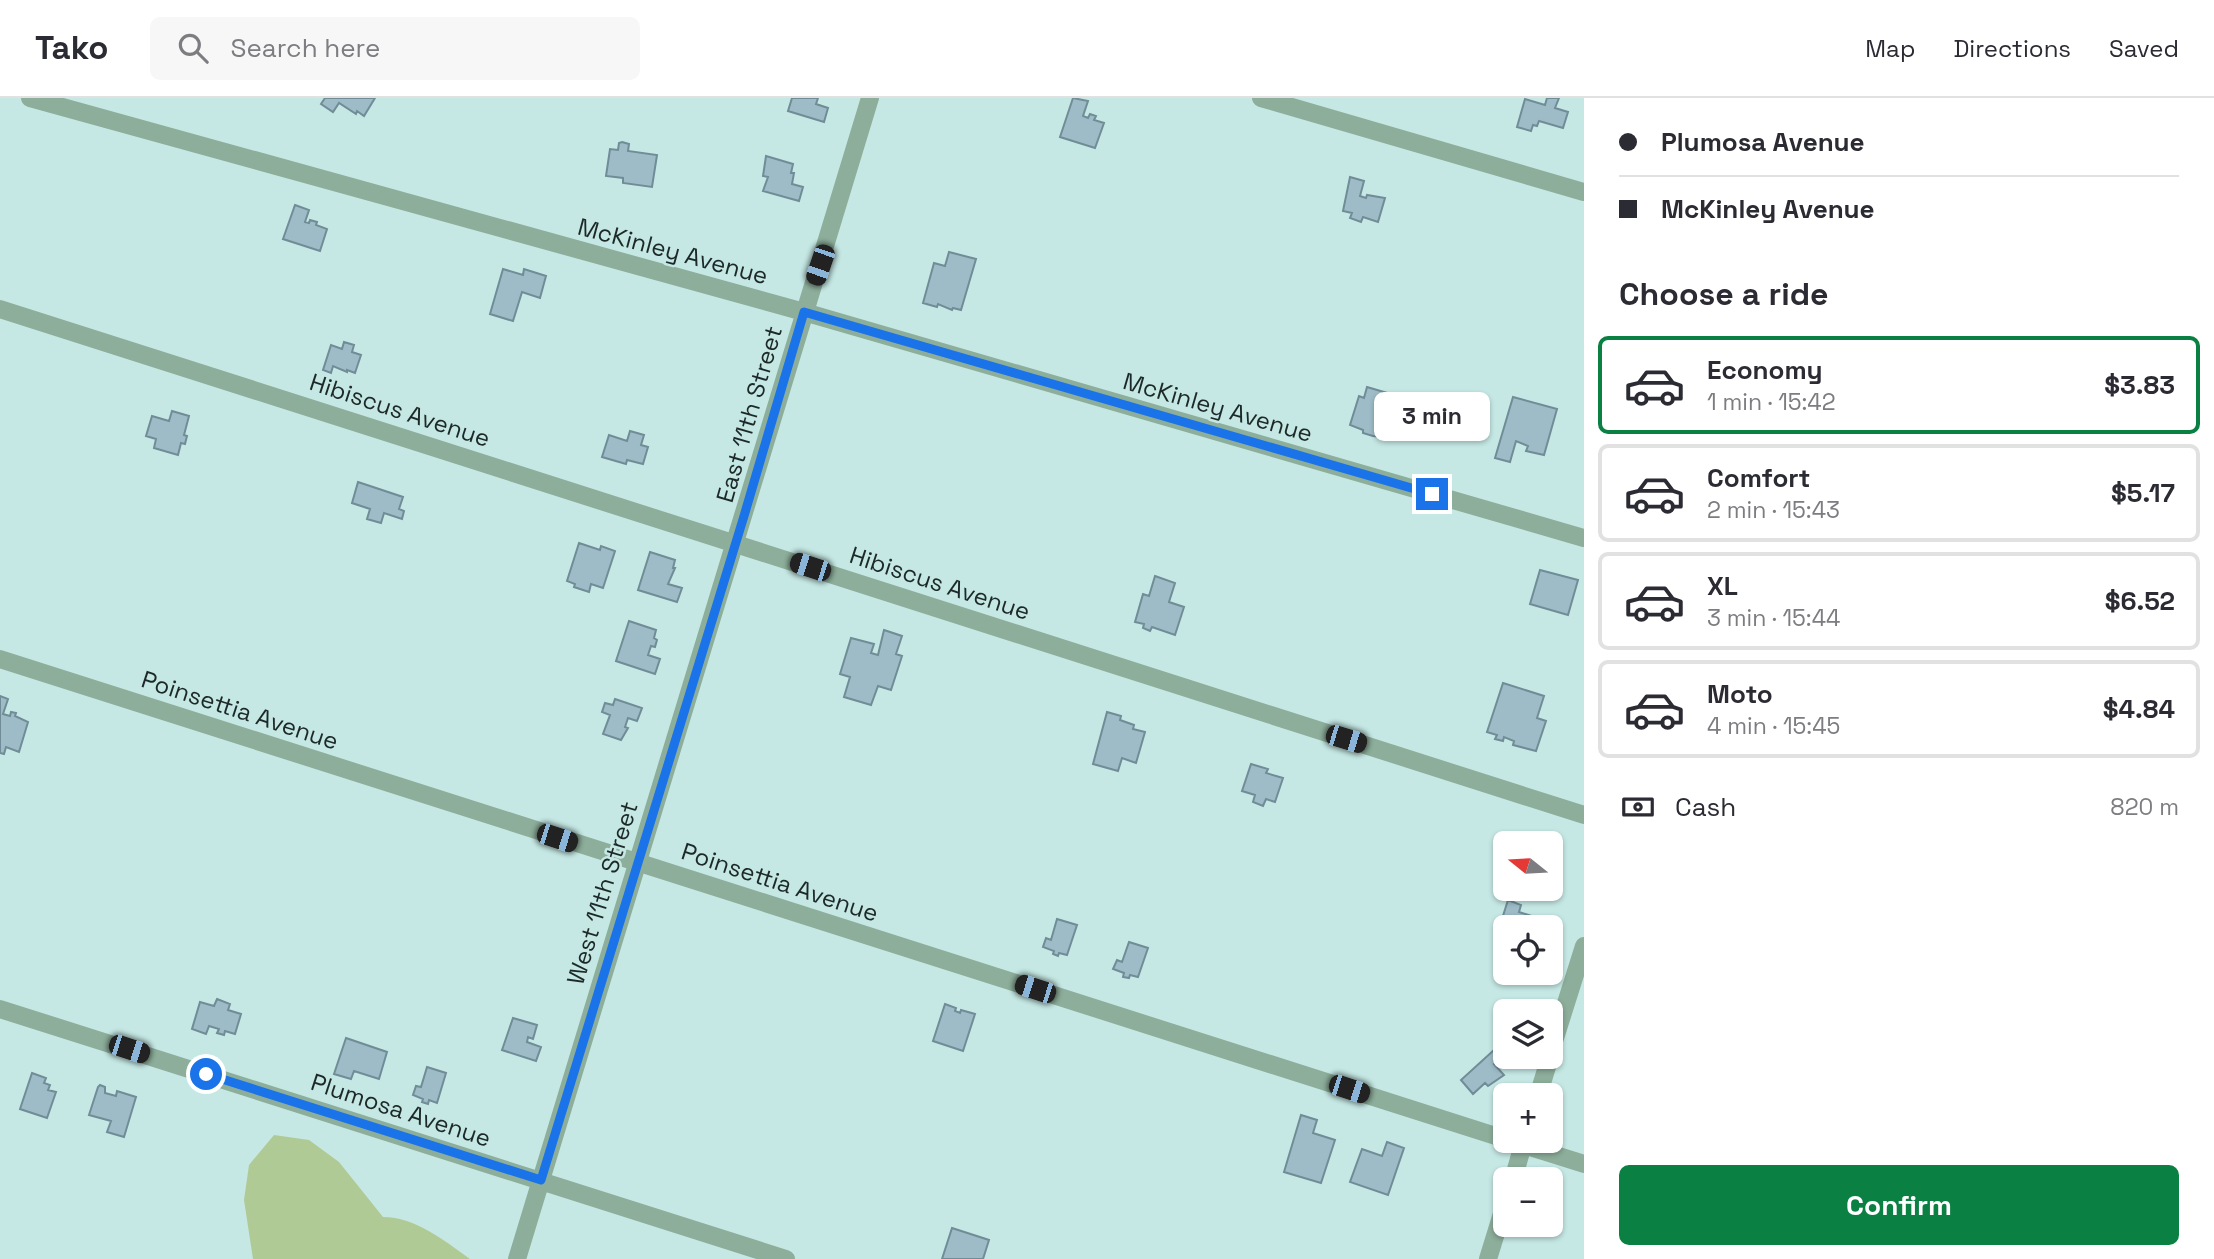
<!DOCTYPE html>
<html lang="en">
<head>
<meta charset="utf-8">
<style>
	:root { --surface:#fff; --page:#f7f7f7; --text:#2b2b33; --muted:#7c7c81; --line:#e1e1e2; --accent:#0b8043 }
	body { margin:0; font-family:"Space Grotesk",sans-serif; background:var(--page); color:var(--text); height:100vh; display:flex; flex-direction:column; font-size:26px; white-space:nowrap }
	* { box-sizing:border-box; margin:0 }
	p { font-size:23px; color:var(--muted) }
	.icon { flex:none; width:38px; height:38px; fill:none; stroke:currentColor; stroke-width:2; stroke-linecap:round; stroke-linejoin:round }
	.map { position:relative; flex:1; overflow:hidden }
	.sheet { display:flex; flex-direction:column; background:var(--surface); width:630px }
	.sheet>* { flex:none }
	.hud { display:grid; align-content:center; height:154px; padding:0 35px; background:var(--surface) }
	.needle { width:46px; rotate:288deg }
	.fabs { position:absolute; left:1493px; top:733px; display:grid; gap:14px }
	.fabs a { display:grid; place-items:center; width:70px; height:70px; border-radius:10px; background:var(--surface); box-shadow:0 2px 5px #0004; font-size:35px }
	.end { position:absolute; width:32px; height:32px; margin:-16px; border:9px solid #1a73e8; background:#fff; box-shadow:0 0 0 4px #fff }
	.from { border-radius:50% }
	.bubble { position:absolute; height:49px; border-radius:10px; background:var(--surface); box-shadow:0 2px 5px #0004; font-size:23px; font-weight:600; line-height:49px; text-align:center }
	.car { position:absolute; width:21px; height:42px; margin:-21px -10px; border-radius:9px; box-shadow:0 0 5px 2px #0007; background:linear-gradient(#222 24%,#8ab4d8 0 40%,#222 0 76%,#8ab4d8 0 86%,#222 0) }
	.hud b { display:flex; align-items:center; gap:24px; height:66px; font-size:26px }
	.hud b+b { border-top:2px solid var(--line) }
	.hud i { width:18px; height:18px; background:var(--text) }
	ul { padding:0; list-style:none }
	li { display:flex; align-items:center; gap:21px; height:98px; margin:0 14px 10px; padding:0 21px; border:4px solid var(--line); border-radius:10px }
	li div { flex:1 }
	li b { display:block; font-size:26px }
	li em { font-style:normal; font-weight:600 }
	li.selected { border-color:var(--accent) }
	li>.icon { width:63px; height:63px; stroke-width:1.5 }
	h2 { padding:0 35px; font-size:32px; line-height:84px }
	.pay { display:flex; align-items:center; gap:18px; height:77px; padding:0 35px; font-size:26px }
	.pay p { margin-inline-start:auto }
	.cta { display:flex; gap:14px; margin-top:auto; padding:14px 35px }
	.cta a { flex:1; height:80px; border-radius:10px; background:var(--accent); color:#fff; font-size:28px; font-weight:600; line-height:80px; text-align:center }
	header { display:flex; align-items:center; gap:42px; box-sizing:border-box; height:98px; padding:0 35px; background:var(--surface); border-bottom:2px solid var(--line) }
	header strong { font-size:33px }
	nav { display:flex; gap:38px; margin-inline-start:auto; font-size:24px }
	.search { width:490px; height:63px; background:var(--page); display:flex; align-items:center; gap:18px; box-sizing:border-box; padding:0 24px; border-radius:10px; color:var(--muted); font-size:26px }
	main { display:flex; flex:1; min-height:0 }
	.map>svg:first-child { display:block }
</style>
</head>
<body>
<header>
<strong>Tako</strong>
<div class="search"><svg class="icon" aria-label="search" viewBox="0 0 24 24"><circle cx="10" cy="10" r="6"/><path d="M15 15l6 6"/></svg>Search here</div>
<nav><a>Map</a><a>Directions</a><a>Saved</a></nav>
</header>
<main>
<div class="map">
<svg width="1584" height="1161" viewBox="0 0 1584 1161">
	<rect width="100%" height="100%" fill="#c5e8e4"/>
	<!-- green -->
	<path fill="#afca94" d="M274,1037l35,5 30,22 44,55c32,0 62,24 87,42h-217l-9,-59 5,-35z"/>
	<!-- building -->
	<path fill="#9ebcc7" stroke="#708d97" stroke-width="2" d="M325,0h50l-11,18 -7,-5 -1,3 -17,-11 -6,9 -12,-8z
		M792,0h26l-2,6 12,4 -4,14 -36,-11z
		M1073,0l15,3 -5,15 5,2 2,-4 6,2 -2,4 10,3 -9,25 -35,-11z
		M1547,0h12l-4,10 13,4 -5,16 -24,-7 -2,5 -4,-1 -2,6 -14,-4 8,-28 20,6z
		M622,44l7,2 -1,7 29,4 -5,32 -29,-4v-5l-17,-2 4,-27 8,1 1,-7z
		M766,58l27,8 -2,9h3l-2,11 11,3 -4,14 -36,-10 5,-14 -5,-1z
		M1350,79l14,4 -4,15 6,2 1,-3 18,3 -7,24 -15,-5 -2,5 -11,-4 2,-5 -9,-2z
		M295,107l14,5 -4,12 4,1 1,-3 7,2 -1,3 11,4 -7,22 -37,-12z
		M949,154l27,7 -15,51 -8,-2 -1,2 -14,-6 -1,3 -14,-4 11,-40 11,3z
		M503,171l20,6 1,-6 22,7 -6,22 -18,-6 -9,29 -23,-7z
		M344,244l10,3 -2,7 9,3 -6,18 -8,-3v2l-14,-6 -2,7 -8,-3 8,-25 11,4z
		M1367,289l27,8 -3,11 7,2 -8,29 -9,-3 -1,3 -7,-1 -10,-3v-3l-13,-5 9,-29 5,2z
		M1513,299l44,12 -13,46 -18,-4 2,-5 -12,-5 -6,21 -15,-4z
		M172,313l17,5 -5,19 3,1 -2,8 -4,-1 -3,12 -24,-7 2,-9 -10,-3 6,-20 17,5z
		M630,333l14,4 -3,10 7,2 -5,17 -16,-4 -1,4 -24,-7 7,-22 18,6z
		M358,384l45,15 -4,12 5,2 -2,8 -18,-6 -3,10 -14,-4 3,-10 -18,-6z
		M579,445l21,7 1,-4 14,5 -12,37 -12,-4 -2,8 -15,-5 1,-3 -8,-3z
		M650,454l25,8 -2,8h2l-7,16 14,4 -5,14 -39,-12z
		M1540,472l38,10 -10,35 -38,-11z
		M1155,478l20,7 -6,19 15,5 -9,28 -23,-8 -2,4 -7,-3 1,-4 -9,-2 8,-28 6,2z
		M629,523l27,9 -2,8 3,2 -2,7 -4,-1 -3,9 12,4 -5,15 -39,-13z
		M884,532l18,6 -6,18 6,2 -11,34 -13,-4 -7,19 -27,-8 6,-20 -10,-3 11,-36 23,6 -3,9 7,2z
		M1503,585l41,13 -7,22 9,3 -10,30 -23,-6 1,-4 -10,-4 -1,4 -8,-2 2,-4 -10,-3z
		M0,598l8,3 -5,15 7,2 1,-4 5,1 -1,3 13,6 -9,30 -13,-5 -2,7 -4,-1z
		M615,601l27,9 -5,13 -9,-3 -3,9 3,1 -7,12 -18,-6 7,-19 -8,-3 3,-9 8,2z
		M1107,614l14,4 -1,4 14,5 -1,4 12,3 -9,31 -14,-5 -4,13 -25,-7z
		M1251,666l17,5 -2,4 17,5 -8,24 -9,-3 -3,7 -10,-4 2,-7 -13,-4z
		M1508,802l13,5 -2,7 28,9 -2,7h-40v15l-5,-1 1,-2 -5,-2z
		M1057,821l20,6 -10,30 -8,-2 -1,3 -5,-2 1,-3 -11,-4 3,-9 5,2z
		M1129,844l19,6 -10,29 -8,-2 -1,3 -6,-1 1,-4 -11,-4 4,-9 5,2z
		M217,901l13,5 -2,6 13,4 -6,20 -10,-3 -1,4 -7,-2 2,-4 -10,-3 -3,8 -14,-5 8,-27 14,4z
		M945,906l11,4 -1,3 5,2 1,-3 14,4 -12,37 -30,-10z
		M513,920l24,7 -4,14 -5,-2 -1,5 14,5 -5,14 -34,-11z
		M346,940l41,14 -8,27 -25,-8 -3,8 -17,-5z
		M1494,952l6,8 -6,6 10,11 -16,11 -3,-3 -12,11 -12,-14z
		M427,969l19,6 -9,30 -8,-3 -1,4 -6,-2 1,-3 -10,-4 3,-9 5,1z
		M32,975l14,5 -2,5 6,2 -2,5 8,2 -9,26 -27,-9z
		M100,987l5,2v6l11,3 1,-5 19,6 -12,40 -17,-5 4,-11 -22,-6 9,-28z
		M1301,1017l16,5 -4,13 22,7 -14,43 -37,-11z
		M1387,1044l17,6 -16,47 -38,-13 12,-33 20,7z
		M952,1130l37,12 -6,19h-41z"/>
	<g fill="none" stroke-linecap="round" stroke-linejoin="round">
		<!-- minor -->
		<path stroke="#8dae9b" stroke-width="18" d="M30,0l774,214 780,226
			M1261,0l323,94
			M0,211l1584,506
			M0,561l1505,480
			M0,911l786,250
			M1550,956l34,-108
			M1538,998l12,-39
			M1511,1043l73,23
			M1513,1082l11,-39
			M517,1161l353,-1161
			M1488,1161l17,-55"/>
	</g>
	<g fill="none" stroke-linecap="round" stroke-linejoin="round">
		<!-- route -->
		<path stroke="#1a73e8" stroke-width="9" d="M206,976l335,106 203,-664 60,-204 628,182"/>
	</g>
	<g text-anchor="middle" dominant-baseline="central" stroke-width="5" stroke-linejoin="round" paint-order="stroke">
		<!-- street labels -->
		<g font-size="24" fill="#1c2928" stroke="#c5e8e4">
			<text transform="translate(673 153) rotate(15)">McKinley Avenue</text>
			<text transform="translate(1218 309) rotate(16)">McKinley Avenue</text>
			<text transform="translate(400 312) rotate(18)">Hibiscus Avenue</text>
			<text transform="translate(749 316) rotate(-74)">East 11th Street</text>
			<text transform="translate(940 485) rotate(18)">Hibiscus Avenue</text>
			<text transform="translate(240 612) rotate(18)">Poinsettia Avenue</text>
			<text transform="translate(780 784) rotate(18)">Poinsettia Avenue</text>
			<text transform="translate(602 795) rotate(-73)">West 11th Street</text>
			<text transform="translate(401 1012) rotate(18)">Plumosa Avenue</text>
		</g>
	</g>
</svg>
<div class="fabs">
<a><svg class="needle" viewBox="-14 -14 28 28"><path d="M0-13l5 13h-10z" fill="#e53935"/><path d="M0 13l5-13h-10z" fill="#7c7c81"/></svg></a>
<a><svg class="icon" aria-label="locate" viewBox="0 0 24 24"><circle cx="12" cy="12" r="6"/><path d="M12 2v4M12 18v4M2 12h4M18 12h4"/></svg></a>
<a><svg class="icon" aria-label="layers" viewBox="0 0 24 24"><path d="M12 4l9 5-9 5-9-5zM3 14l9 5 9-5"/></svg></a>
<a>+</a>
<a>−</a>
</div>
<i class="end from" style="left:206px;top:976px"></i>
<i class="end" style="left:1432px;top:396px"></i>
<div class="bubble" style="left:1374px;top:294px;width:116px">3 min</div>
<i class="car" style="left:820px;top:167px;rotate:199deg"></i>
<i class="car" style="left:810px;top:469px;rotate:288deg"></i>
<i class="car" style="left:1346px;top:641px;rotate:107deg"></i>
<i class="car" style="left:557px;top:740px;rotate:108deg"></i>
<i class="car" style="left:1035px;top:891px;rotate:288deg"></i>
<i class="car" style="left:129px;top:951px;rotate:108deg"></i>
<i class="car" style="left:1349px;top:991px;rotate:108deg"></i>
</div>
<section class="sheet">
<div class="hud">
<b><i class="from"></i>Plumosa Avenue</b>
<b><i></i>McKinley Avenue</b>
</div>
<h2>Choose a ride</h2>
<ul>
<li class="selected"><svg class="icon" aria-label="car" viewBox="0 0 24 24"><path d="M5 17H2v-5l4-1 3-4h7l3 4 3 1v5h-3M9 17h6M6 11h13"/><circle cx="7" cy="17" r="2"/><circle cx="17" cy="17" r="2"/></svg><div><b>Economy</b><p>1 min · 15:42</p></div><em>$3.83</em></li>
<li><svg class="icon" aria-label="car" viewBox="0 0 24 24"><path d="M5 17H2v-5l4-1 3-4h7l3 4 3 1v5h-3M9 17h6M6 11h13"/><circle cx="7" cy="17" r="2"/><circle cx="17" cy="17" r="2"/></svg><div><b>Comfort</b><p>2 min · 15:43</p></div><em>$5.17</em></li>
<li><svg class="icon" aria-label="car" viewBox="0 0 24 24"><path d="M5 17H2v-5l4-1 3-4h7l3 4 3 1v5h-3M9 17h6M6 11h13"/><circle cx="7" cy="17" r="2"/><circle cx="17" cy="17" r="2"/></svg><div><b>XL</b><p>3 min · 15:44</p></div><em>$6.52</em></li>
<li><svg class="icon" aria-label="car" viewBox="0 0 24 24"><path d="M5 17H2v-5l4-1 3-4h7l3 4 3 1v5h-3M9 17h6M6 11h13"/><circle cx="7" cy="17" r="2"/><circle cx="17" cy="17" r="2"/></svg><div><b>Moto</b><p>4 min · 15:45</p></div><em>$4.84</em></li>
</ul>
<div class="pay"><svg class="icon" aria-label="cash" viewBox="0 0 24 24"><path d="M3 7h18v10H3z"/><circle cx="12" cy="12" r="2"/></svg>Cash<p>820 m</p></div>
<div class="cta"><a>Confirm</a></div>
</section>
</main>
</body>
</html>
